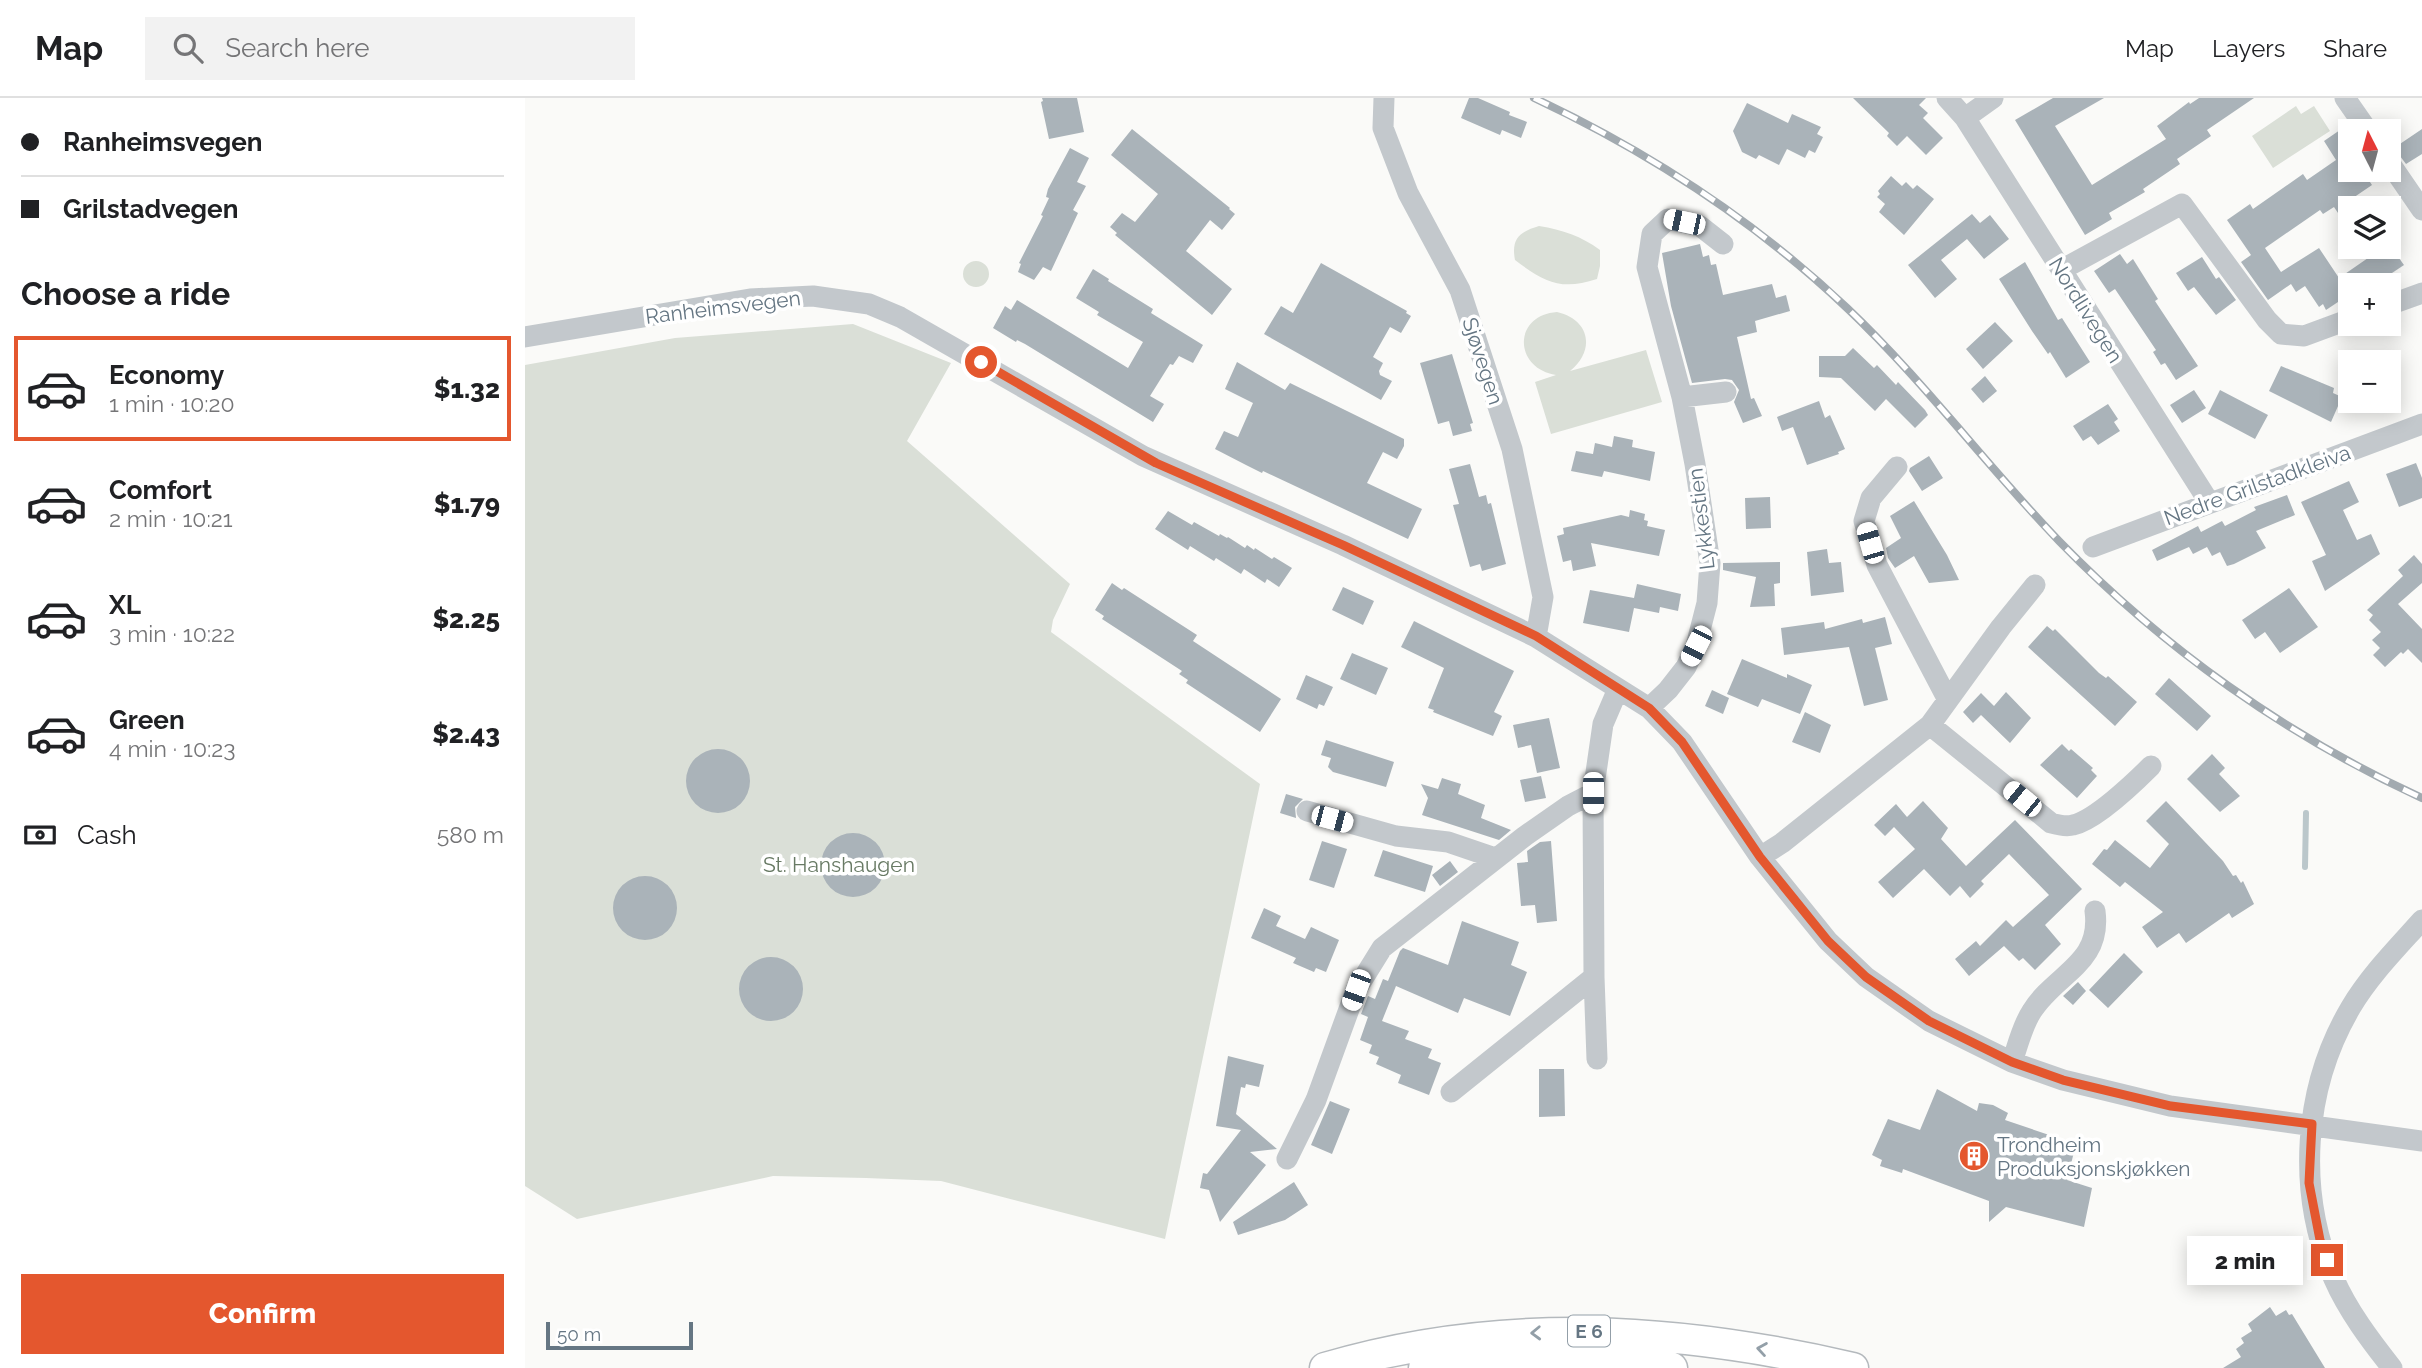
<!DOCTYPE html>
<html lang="en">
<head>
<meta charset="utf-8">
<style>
	:root { --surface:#fff; --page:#f2f2f2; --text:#202124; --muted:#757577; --line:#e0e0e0; --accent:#e4572e }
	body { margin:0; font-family:Raleway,sans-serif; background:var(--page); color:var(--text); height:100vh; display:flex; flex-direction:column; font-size:26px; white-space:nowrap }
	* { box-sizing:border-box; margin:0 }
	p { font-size:23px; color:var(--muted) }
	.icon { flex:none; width:38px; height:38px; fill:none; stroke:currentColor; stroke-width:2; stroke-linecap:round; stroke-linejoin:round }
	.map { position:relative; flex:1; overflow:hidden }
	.side { display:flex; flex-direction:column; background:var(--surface); width:525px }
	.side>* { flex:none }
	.hud { display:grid; align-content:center; height:154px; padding:0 21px; background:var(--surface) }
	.needle { width:46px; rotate:354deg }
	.controls { position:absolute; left:1813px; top:21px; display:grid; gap:14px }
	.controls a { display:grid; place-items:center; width:63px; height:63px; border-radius:0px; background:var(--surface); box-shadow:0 4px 18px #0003; font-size:35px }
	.scale { position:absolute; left:21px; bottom:18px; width:147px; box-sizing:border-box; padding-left:7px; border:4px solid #657683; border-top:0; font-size:19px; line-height:24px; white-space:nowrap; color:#657683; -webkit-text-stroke:5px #fff; paint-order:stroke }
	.end { position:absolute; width:32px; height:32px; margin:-16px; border:9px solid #e4572e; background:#fff; box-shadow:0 0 0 4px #fff }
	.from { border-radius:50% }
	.bubble { position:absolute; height:49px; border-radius:0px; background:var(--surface); box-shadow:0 4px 18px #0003; font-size:23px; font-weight:800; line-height:49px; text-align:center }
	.car { position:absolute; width:21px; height:42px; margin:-21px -10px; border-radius:9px; box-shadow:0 0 5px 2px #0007; background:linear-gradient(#fff 24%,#345 0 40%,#fff 0 76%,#345 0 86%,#fff 0) }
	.hud b { display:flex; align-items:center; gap:24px; height:66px; font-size:26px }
	.hud b+b { border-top:2px solid var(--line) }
	.hud i { width:18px; height:18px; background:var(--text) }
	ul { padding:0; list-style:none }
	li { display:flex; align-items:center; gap:21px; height:105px; margin:0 14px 10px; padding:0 7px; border:4px solid transparent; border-radius:0px }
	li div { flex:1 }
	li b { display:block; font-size:26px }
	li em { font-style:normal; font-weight:800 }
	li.on { border-color:var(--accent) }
	li>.icon { width:63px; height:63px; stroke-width:1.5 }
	h2 { padding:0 21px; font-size:32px; line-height:84px }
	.pay { display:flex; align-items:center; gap:18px; height:77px; padding:0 21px; font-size:26px }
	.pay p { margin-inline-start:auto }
	.action { display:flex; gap:14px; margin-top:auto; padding:14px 21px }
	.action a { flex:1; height:80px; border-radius:0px; background:var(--accent); color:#fff; font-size:28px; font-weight:800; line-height:80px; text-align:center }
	header { display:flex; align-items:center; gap:42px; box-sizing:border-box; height:98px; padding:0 35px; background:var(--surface); border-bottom:2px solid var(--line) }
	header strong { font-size:33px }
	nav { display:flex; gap:38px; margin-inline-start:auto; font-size:24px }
	.search { width:490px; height:63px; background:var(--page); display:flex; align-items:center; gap:18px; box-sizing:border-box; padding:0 24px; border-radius:0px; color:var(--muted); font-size:26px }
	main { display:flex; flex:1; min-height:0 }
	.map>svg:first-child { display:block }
</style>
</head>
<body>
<header>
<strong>Map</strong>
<div class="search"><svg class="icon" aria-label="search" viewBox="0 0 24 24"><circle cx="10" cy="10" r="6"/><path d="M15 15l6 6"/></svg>Search here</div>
<nav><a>Map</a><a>Layers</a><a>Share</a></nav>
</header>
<main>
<section class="side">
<div class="hud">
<b><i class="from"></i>Ranheimsvegen</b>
<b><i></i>Grilstadvegen</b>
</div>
<h2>Choose a ride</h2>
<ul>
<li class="on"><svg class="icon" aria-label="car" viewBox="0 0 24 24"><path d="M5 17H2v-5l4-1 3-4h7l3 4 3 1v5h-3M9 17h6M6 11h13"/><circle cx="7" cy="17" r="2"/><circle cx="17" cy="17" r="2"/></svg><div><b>Economy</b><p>1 min · 10:20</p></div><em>$1.32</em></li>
<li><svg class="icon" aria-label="car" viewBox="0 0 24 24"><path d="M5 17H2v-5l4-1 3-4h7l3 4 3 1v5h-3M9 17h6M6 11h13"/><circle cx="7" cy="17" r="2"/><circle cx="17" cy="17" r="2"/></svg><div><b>Comfort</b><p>2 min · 10:21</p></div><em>$1.79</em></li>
<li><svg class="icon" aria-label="car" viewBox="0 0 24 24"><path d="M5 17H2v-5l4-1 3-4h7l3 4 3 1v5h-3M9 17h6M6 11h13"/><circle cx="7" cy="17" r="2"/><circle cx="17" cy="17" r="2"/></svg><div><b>XL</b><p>3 min · 10:22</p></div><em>$2.25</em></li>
<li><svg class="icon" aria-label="car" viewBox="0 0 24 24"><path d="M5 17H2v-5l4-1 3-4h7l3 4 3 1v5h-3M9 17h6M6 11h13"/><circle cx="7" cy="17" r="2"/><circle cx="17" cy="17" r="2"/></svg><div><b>Green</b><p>4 min · 10:23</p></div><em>$2.43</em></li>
</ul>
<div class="pay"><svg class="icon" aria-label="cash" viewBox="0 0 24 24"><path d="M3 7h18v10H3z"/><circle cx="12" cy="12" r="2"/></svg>Cash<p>580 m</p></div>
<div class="action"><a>Confirm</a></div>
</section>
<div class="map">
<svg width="1897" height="1270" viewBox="0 0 1897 1270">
	<rect width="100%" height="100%" fill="#fafaf8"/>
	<!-- green -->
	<path fill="#dadfd7" d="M1771,8l5,8 13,-8 16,25 -57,37 -21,-32z
		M1014,128c24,4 42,10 61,24v16l-3,13c-36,12 -53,3 -82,-19 -4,-21 4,-28 24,-34z
		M438 176a13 13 0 1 1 26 0a13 13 0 1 1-26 0Z
		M1032,214c34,8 38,39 13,59l76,-21 16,52 -111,32 -16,-52 21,-7c-43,-7 -43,-60 1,-63z
		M328,226l98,39 -44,78 163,143 -17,36 -2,12 209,152 -95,455 -224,-58 -75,-3 -93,-2 -196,43 -52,-33v-821l150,-27z"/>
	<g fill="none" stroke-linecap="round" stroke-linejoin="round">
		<!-- stream -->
		<path stroke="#bbc7cb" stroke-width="6" d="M1780,769l1,-54"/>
	</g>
	<!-- building -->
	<path fill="#aab3b9" d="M517,0h35l7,34 -35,7 -8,-37 2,-1z
		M944,0h9l32,14 -1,3 18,7 -6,16 -19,-8 -2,5 -39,-17z
		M1328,0h73l-7,7 9,8 -5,5 20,20 -17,17 -19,-19 -10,10 -10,-10 2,-3z
		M1528,0h51l-49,28 37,59 74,-46 -9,-13 32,-24 1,2 9,-6h55l-47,32 4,6 -34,23 3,5 -37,25 2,3 -36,21 3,6 -27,16 -70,-115z
		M1222,5l41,20 4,-9 29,13 -4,7 6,3 -8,16 -6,-3 -4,8 -18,-9 -8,16 -20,-10 -3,4 -14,-7 -9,-21z
		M607,31l98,79 -1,1 6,5 -13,16 -12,-10 -24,31 46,38 -20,26 -97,-80 2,-2 -7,-6 12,-14 13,9 23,-28 -47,-39z
		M1897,31v25l-16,10 -12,-16z
		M1815,32l10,14v26h12l10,15 -22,15v31l-16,-24 -11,7 -3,-4 -55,38 16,24 38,-24 20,30 29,-20 -7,-11h30l13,18 -30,20h-24v9l-24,16 -3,-6 -4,3 -14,-21 -9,6 -5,-8 -23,16 -27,-38 10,-7 -24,-35 23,-16 3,5 50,-35 4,6 29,-20 -12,-19z
		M545,50l19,10 -12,24 9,4 -13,24 5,3 -27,58 -8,-4 -9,13 -16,-8 3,-8 -2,-1 24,-47 -2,-1 8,-17 -3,-1 2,-8z
		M1366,78l11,10 4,-4 7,7 4,-4 17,14 -30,36 -25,-23 6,-8 -8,-7 3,-3 -2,-3z
		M1447,116l8,9 10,-8 19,24 -25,20 -17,-20 -26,21 16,19 -22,19 -27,-33z
		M1175,146l3,13 6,-2 2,10 5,-1 7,31 49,-11 4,14 10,-3 4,16 -35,10 2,11 -20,5 14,62 3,-1 8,18 -19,7 -9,-21 5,-12 -7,-10 -7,-1 -33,4 -21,-77 -9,-53z
		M1595,156l7,10 6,-5 25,40 -3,2 43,65 -22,14 -11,-17 -4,2 -8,-13 3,-2 -41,-61 -6,4 -15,-22z
		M1677,159l14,22 3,-2 17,23 -20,15 -22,-28 -6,4 -12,-18z
		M1500,164l33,58 4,-2 28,44 -24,16 -16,-26 -2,2 -16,-23 -33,-52z
		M796,165l86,48 -1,2 5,3 -10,17 -11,-6 -17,30 10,6 -4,8 1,4 12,6 -11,19 -117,-66 17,-28 12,7z
		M568,171l16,10 -1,2 45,28 -2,4 52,32 -10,18 -14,-7 -6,9 -3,-1 -20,32 14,8 -11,18 -128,-78 -8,-4 -1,2 -23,-14 12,-22 6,4 6,-10 111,68 15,-26 -46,-27 2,-3 -23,-14z
		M1470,224l18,19 -30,28 -17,-20z
		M1328,250l21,20 3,-3 19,20 2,-3 27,28 3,5 -13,13 -29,-29 -11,12 -34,-33 -22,-1v-21h26z
		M927,256l21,69 -3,1 2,7 -19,5 -4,-15 -11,3 -18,-61z
		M712,264l48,28 5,-7 114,56v7l-7,13 -14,-7 -16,31 55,26 -14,30 -145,-68 -1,2 -16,-8 -31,-16 9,-18 14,6 15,-34 -28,-14z
		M1756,268l53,22 -1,5 9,4 -11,25 -62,-31z
		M1460,278l12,15 -14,12 -12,-14z
		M1669,292l12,18 -24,15 -12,-18z
		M1695,292l48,25 -13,24 -47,-25z
		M1294,303l6,17 5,-3 15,34 -7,3 1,2 -32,11 -14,-38 -11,4 -5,-14z
		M1583,306l10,15 -4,3 6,9 -22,14 -7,-9 -8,5 -10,-15z
		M1089,338l19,4 -1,7 23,5 -5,29 -46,-10 -2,6 -31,-6 5,-20 17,3 2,-11 17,4z
		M1404,358l14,22 -21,13 -13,-20 1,-3z
		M1891,365l6,15v20l-23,9 -13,-33z
		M945,366l9,33 7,-2 2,9 3,-1 15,61 -24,7 -2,-7 -10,3 -17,-62 6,-1 -10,-35z
		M1824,383l10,21 -16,8 14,30 14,-6 9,20 -55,37 -13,-30 14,-6 -25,-53z
		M1762,397l8,20 -39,16 10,17 -32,16 -7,2 -7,-14 -8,4 -5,-9 -14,7 -4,-7 -32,14 -5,-11 46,-24 3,6 21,-11 3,5 31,-16 -2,-3z
		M1245,399l1,31 -25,1 -1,-31z
		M1389,403l33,54 12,25 -30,3 -15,-27 -19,12 -7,-10 -2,-10 15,-10 -11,-22z
		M1105,412l15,4 -1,6 4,1 -1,5 18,4 -6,26 -68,-13 5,23 -23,5 -2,-11 -8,2 -6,-26 7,-2 -1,-6 58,-13 8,2z
		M643,413l24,14 2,-3 25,14 1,-2 7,4 1,-1 17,11 2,-3 7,5 1,-2 17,11 2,-2 18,11 -13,19 -12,-8 -2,4 -21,-14 -3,5 -25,-16 -2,3 -24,-15 -2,4 -33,-21z
		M1302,451l2,14 12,-1 3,30 -33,4 -4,-44z
		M1889,457l8,9v19l-24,21 24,25v34l-14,-14 -5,5 -2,-2 -16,15 -12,-12 7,-7 -8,-8 9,-8 -12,-12 4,-5 -6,-5 36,-34 -5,-6z
		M1255,464v21l-6,1 1,22 -25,1 6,-30 -33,-7v-7z
		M587,485l10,7 2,-2 73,47 -4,6 88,58 -21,33 -74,-49 2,-3 -9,-6 3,-3 -80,-52 2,-3 -9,-6z
		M1112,486l44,10 -3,17 -18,-4 -1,6 -25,-5 -5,24 -46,-9 7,-33 44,8z
		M818,489l31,14 -11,24 -31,-15z
		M1764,490l29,39 -38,26 -15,-21 -10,7 -13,-19z
		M1360,519l7,27 -17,4 13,52 -24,6 -15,-59 -65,8 -3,-27 43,-6 1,7 37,-10 1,4z
		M889,523l100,50 -20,41 8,4 -9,20 -60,-24 1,-2 -6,-2 16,-40 -43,-21z
		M1522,528l6,5 2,-2 44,44 7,5 2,-2 29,26 -22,24 -87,-79z
		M827,555l36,15 -12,27 -36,-16z
		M1217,561l45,19v-4l25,11 -12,29 -38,-15 -4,8 -31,-13z
		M781,577l27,12 -9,19 -5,-2 -2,5 -21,-10z
		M1644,580l42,38 -14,15 -42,-37z
		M1187,592l17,8 -6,16 -18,-8z
		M1481,594l25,26 -21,25 -29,-28 -8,8 -10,-11 18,-19 13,13z
		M1280,614l26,13 -11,28 -28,-11z
		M1024,620l11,50 -23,5 -6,-28 -13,3 -5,-23z
		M801,642l68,22 -8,25 -53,-15 -5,-5 3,-9 -10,-3z
		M1537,646l7,7 2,-2 22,19 -2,2 6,6 -20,22 -37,-33z
		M161 683a32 32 0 1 1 64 0a32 32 0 1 1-64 0Z
		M1687,656l13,14 -6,6 21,22 -20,16 -33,-33z
		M1016,678l5,22 -21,4 -5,-22z
		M917,680l19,6 -3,10 27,11 -4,13 30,12 -12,10 -77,-25 6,-17 -7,-14 17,5z
		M761,696l17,5 -8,8 1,11 -16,-5z
		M1398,703l25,27 -7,11 25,27 49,-46 67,69 -37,36 16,19 -26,26 -12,-12 -4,3 -15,-15 -35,30 -14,-17 21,-18 4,5 26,-26 7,7 36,-32 -40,-41 -28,27 3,3 -14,14 -10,-12 -10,10 -26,-27 -31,29 -15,-16 37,-33 -21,-22 -9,9 -11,-11 22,-21 11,13z
		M1641,703l57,60 10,15 3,-1 5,8 2,-2 11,23 -22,14 -3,-5 -43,30 -7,-10 -22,15 -15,-21 21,-15 -38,-30 -5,5 -28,-23 12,-15 3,1 8,-10 35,28 19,-24 -23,-23z
		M296 767a32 32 0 1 1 64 0a32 32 0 1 1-64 0Z
		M797,743l25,8 -13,39 -25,-8z
		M1026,743l6,80 -20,2 -2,-18 -14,1 -4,-43 11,-1 -1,-11 13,-9z
		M858,752l50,16 -8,26 -51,-16z
		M925,763l8,11 -18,14 -8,-11z
		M88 810a32 32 0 1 1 64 0a32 32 0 1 1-64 0Z
		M739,810l17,8 -5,10 29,13 6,-12 28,13 -13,32 -10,-4 -2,4 -21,-9 3,-5 -45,-20z
		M937,823l57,21 -8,23 16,7 -17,44 -46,-18 -6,15 -62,-27 -14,35 27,10 -4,8 27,10 -4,9 13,5 -12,32 -31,-12 3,-8 -25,-11 3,-7 -10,-4 3,-8 -12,-5 8,-23 -7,-3 7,-18 7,3 8,-20 5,2 12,-30 3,-3 45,17z
		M1599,855l19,19 -35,36 -19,-18z
		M214 891a32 32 0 1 1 64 0a32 32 0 1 1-64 0Z
		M1553,884l8,9 -13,14 -10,-9z
		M703,958l36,9 -5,22 -13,-3 -1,4 -4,-1 -5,27 41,35 -27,3 16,13 -46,57 -11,-32 -9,-2 3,-15 4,1 34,-44 -25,-4z
		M1014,971h25l1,47 -26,1z
		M1412,991l40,22 2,-8 14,2 15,8 -3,7 71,24 -9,36 25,8 -8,39 -78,-20 -17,15v-21l-86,-32 -1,4 -22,-7 2,-6 -10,-5 16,-36 32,11z
		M805,1003l20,8 -18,45 -21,-9z
		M769,1084l14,23 -23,15 -47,15 -5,-13z
		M1745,1209l6,9 10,-6 3,5 3,-1 33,54h-102l18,-11 -5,-8 8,-6 -3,-5 11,-7 -4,-7z"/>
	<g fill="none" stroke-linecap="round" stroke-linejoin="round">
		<!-- highway casing -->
		<g stroke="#b4b9bd" stroke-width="33">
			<path id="highway" d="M800,1270c176,-52 352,-41 528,0
				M899,1270l86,-13 75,-2 38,1 49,14"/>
		</g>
		<!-- minor -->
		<path stroke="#c3c8cc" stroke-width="21" d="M859,0l-1,30 25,65 52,97 52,159 31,148 -7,40
			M1422,0l18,20 244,384
			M1820,0l23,33
			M1440,20l28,-20
			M1864,64l33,48
			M1536,172l121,-66 85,116 14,14 23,2 46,-17
			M1864,207l33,-12
			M0,239l225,-38 63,-3 56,8 31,13 243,139 200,89 193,92 113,71 33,34 78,115 68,84 38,36 63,44 83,41 51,18 107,26 252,35
			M1157,299l44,-5
			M1372,369l-26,31 -7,23 13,44 71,135
			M1568,449l329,-123
			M1124,610l19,-18 18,-23 10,-21 11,-43 3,-40 -15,-99 -13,-67 -35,-130 5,-33 16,-15 32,7 23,18
			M1405,627l121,98c7,2 15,4 22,2 22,-5 61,-42 78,-59
			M782,713l89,25 52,6 47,16
			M1235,759l22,-14 148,-118 71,-98 34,-42
			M1072,961l-3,-82 -1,-184 10,-69 15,-35
			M1487,964c6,-17 10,-36 20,-51 24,-38 70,-47 63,-100
			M926,994l143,-115
			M762,1061l29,-59 40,-110 26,-42 143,-112 43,-30 25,-13
			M1867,1270c-22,-28 -44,-57 -58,-89 -38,-87 -31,-191 17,-272 19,-32 46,-59 71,-87"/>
		<!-- highway -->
		<use href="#highway" stroke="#fff" stroke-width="30"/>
		<!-- rail casing -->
		<g stroke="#a2aab0" stroke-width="8">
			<path id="rail" d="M1009,0c115,54 220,122 313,210 76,72 139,157 212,233 104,107 228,195 363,257"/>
		</g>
		<!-- rail -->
		<use href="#rail" stroke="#fff" stroke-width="5" stroke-dasharray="16" stroke-linecap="butt"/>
	</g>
	<!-- one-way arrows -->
	<defs><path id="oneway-chevron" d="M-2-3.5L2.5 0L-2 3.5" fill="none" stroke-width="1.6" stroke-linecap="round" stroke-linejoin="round" transform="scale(1.75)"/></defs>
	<g stroke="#939fa8">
		<use href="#oneway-chevron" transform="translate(1011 1235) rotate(178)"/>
		<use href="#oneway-chevron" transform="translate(1237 1251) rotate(-171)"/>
	</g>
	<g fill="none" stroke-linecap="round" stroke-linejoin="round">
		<!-- route -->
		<path stroke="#e4572e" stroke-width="9" d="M456,264l175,101 187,82 193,91 113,72 33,34 78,115 68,84 38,36 63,44 83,41 51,18 108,26 141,18 -3,59 11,57 7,20"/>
	</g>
	<!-- icons -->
	<defs>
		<g id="building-disc" transform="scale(1.575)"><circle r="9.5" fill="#e4572e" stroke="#fff"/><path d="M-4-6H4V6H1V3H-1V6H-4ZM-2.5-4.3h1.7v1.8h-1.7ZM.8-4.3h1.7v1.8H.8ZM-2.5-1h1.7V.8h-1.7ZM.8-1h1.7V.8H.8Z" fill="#fff"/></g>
	</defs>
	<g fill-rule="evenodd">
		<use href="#building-disc" x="1449" y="1058"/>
	</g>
	<g text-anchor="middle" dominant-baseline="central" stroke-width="7" stroke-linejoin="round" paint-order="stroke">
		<!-- shield labels -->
		<rect fill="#fff" stroke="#939fa8" stroke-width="2" x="1043" y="1217.5" width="42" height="31" rx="5"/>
		<g font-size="19" font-weight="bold" fill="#657683">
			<text x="1064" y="1233">E 6</text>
		</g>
		<!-- street labels -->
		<g font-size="21" fill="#657683" stroke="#fff">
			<text transform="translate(198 209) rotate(-7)">Ranheimsvegen</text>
			<text transform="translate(1561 212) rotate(58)">Nordlivegen</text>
			<text transform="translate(958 263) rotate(72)">Sjøvegen</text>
			<text transform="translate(1732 387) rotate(-20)">Nedre Grilstadkleiva</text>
			<text transform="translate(1176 421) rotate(-97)">Lykkestien</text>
		</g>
		<!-- park labels -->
		<g font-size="21" fill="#687a64" stroke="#fff">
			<text x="314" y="766">St. Hanshaugen</text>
		</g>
		<!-- poi labels -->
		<g font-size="21" fill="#657683" stroke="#fff" text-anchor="start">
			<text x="1472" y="1046">Trondheim<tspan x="1472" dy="24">Produksjonskjøkken</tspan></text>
		</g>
	</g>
</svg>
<div class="controls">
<a><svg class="needle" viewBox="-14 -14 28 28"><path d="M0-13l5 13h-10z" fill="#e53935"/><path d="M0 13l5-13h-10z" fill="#757577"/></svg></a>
<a><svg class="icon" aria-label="layers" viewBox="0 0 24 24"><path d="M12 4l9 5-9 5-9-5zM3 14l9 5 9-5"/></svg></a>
<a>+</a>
<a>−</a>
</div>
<div class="scale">50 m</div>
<i class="end from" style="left:456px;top:264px"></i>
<i class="end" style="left:1802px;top:1162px"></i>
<div class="bubble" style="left:1662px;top:1138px;width:116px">2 min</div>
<i class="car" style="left:1159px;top:124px;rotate:282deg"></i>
<i class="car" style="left:1345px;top:445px;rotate:344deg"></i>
<i class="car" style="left:1171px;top:548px;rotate:207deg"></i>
<i class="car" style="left:1068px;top:695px;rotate:180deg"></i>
<i class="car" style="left:1497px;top:701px;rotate:309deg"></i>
<i class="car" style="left:807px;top:721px;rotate:105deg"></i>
<i class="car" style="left:831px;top:892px;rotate:200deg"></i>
</div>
</main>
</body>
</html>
